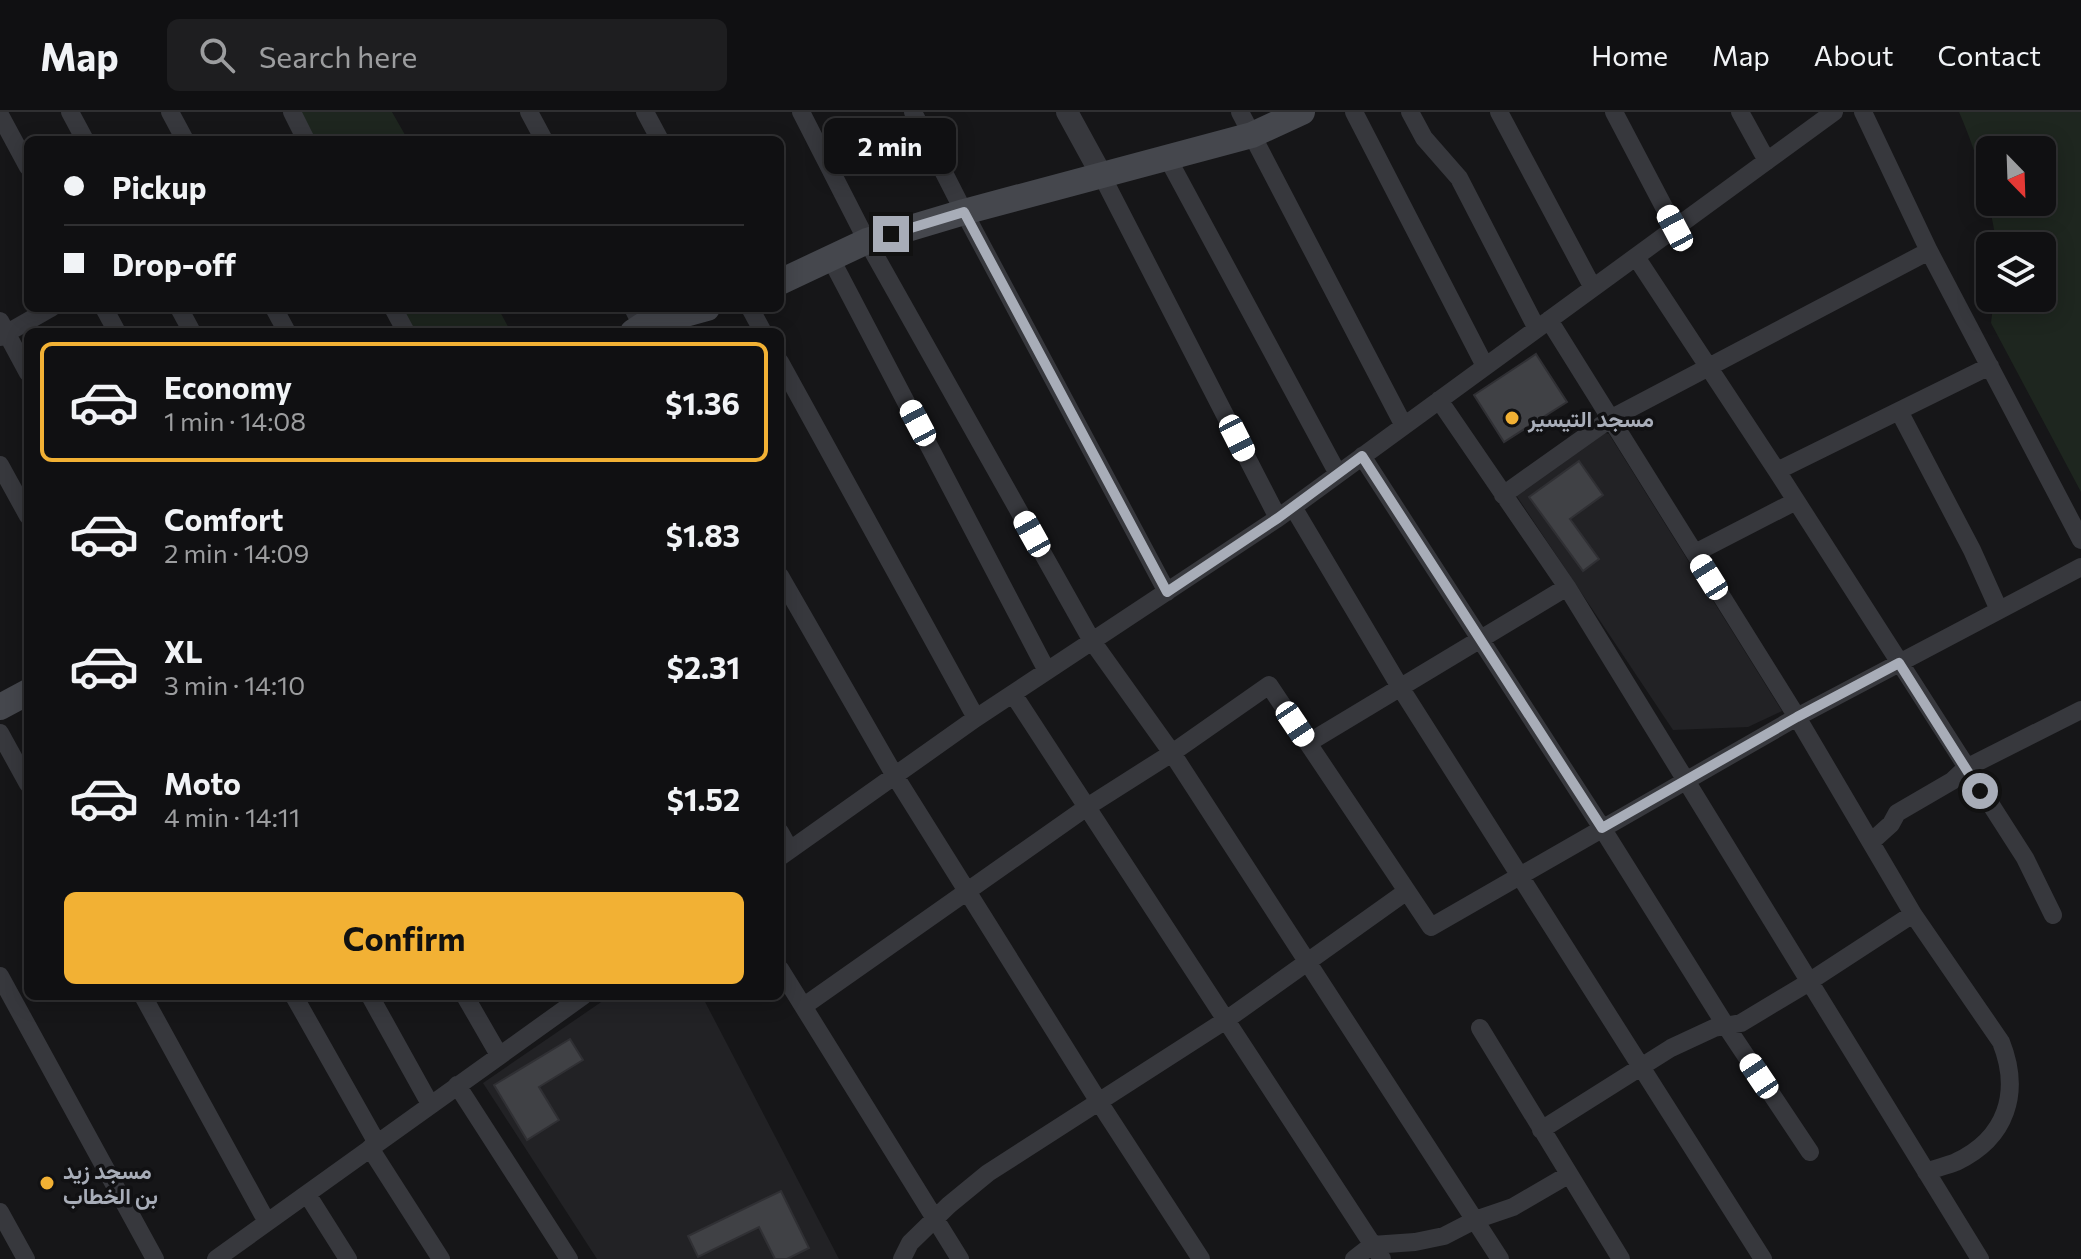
<!DOCTYPE html>
<html lang="en">
<head>
<meta charset="utf-8">
<style>
	:root { --surface:#101012; --page:#1e1e20; --text:#f1f3f6; --muted:#9c9d9f; --line:#303032; --accent:#f2b134 }
	body { margin:0; font-family:Commissioner,Vazirmatn,sans-serif; background:var(--page); color:var(--text); height:100vh; display:flex; flex-direction:column; font-size:30px; white-space:nowrap }
	* { box-sizing:border-box; margin:0 }
	p { font-size:26px; color:var(--muted) }
	.icon { flex:none; width:44px; height:44px; fill:none; stroke:currentColor; stroke-width:2; stroke-linecap:round; stroke-linejoin:round }
	.map { position:relative; flex:1; overflow:hidden }
	.panel { position:absolute; left:24px; top:216px; width:760px; height:672px; display:flex; flex-direction:column; background:var(--surface); border-radius:12px; box-shadow:0 4px 20px #0003,0 0 0 2px var(--line) }
	.panel>* { flex:none }
	.hud { position:absolute; left:24px; top:24px; width:760px; height:176px; border-radius:12px; box-shadow:0 4px 20px #0003,0 0 0 2px var(--line); display:grid; align-content:center; height:176px; padding:0 40px; background:var(--surface) }
	.needle { width:52px; rotate:157deg }
	.buttons { position:absolute; left:1976px; top:24px; display:grid; gap:16px }
	.buttons a { display:grid; place-items:center; width:80px; height:80px; border-radius:12px; background:var(--surface); box-shadow:0 4px 20px #0003,0 0 0 2px var(--line); font-size:40px }
	.end { position:absolute; width:36px; height:36px; margin:-18px; border:10px solid #a8adb8; background:#111; box-shadow:0 0 0 4px #111 }
	.from { border-radius:50% }
	.bubble { position:absolute; height:56px; border-radius:12px; background:var(--surface); box-shadow:0 4px 20px #0003,0 0 0 2px var(--line); font-size:26px; font-weight:700; line-height:56px; text-align:center }
	.car { position:absolute; width:24px; height:48px; margin:-24px -12px; border-radius:10px; box-shadow:0 0 6px 2px #0007; background:linear-gradient(#fff 24%,#345 0 40%,#fff 0 76%,#345 0 86%,#fff 0) }
	.hud b { display:flex; align-items:center; gap:28px; height:76px; font-size:30px }
	.hud b+b { border-top:2px solid var(--line) }
	.hud i { width:20px; height:20px; background:var(--text) }
	ul { padding:14px 0 0; list-style:none }
	li { display:flex; align-items:center; gap:24px; height:120px; margin:0 16px 12px; padding:0 24px; border:4px solid transparent; border-radius:12px }
	li div { flex:1 }
	li b { display:block; font-size:30px }
	li em { font-style:normal; font-weight:700 }
	li.current { border-color:var(--accent) }
	li>.icon { width:72px; height:72px; stroke-width:1.5 }
	.cta { display:flex; gap:16px; margin-top:auto; padding:16px 40px }
	.cta a { flex:1; height:92px; border-radius:12px; background:var(--accent); color:#111; font-size:32px; font-weight:700; line-height:92px; text-align:center }
	header { display:flex; align-items:center; gap:48px; box-sizing:border-box; height:112px; padding:0 40px; background:var(--surface); border-bottom:2px solid var(--line) }
	header strong { font-size:38px }
	nav { display:flex; gap:44px; margin-inline-start:auto; font-size:28px }
	.search { width:560px; height:72px; background:var(--page); display:flex; align-items:center; gap:20px; box-sizing:border-box; padding:0 28px; border-radius:12px; color:var(--muted); font-size:30px }
	.map>svg:first-child { display:block }
</style>
</head>
<body>
<header>
<strong>Map</strong>
<div class="search"><svg class="icon" aria-label="search" viewBox="0 0 24 24"><circle cx="10" cy="10" r="6"/><path d="M15 15l6 6"/></svg>Search here</div>
<nav><a>Home</a><a>Map</a><a>About</a><a>Contact</a></nav>
</header>
<div class="map">
<svg width="2081" height="1147" viewBox="0 0 2081 1147">
	<rect width="100%" height="100%" fill="#161618"/>
	<!-- built -->
	<path fill="#222225" d="M1602,320l7,2 173,277 -34,16 -75,3 -159,-238z
		M610,884h92l137,263h-242l-114,-176z"/>
	<!-- green -->
	<path fill="#1e261f" fill-rule="evenodd" d="M292,0h100l16,28h-102z
		M1959,0h122v380l-90,-169 3,-25h48v-52h-45c-8,-49 -18,-88 -38,-134zM2042,38v52h-52v-52z
		M393,196h105l13,24h-105z"/>
	<!-- building -->
	<path fill="#404145" stroke="#303034" stroke-width="2" d="M1536,242l31,48 -63,40 -30,-47z
		M1579,349l24,34 -33,24 29,40 -16,12 -54,-74z
		M570,927l13,21 -44,27 20,33 -32,20 -33,-55z
		M781,1079l28,57 -22,11h-12l-16,-32 -61,30 -10,-21z"/>
	<g fill="none" stroke-linecap="round" stroke-linejoin="round">
		<!-- minor -->
		<path stroke="#37383d" stroke-width="18" d="M70,0l15,28
			M170,0l15,28
			M292,0l14,28
			M529,0l15,28
			M645,0l15,28
			M801,0l66,129 225,400 80,112 328,506
			M913,0l51,100 203,380
			M1240,0l164,314
			M1354,0l131,254
			M1410,0l14,26 35,40 78,151
			M1499,0l94,176
			M1614,0l61,116
			M1740,0l27,49
			M1863,0l66,139 152,289
			M0,3l28,52
			M1167,45l171,317
			M1101,62l177,344
			M1636,145l141,214 248,387 28,57
			M831,147l216,412
			M104,196l13,24
			M179,196l13,24
			M274,196l13,24
			M393,196l13,24
			M633,196l9,18
			M750,196l13,24
			M1549,208l248,397 116,197 88,128c20,50 6,96 -45,120 -10,4 -20,6 -30,10
			M0,209l28,52
			M0,225l51,-29
			M780,250l196,356
			M1439,288l128,187 413,672
			M1899,299l73,139 27,60
			M1362,344l240,372 124,198 84,126
			M0,353l28,51
			M1777,359l213,-105
			M1503,383l107,-76 319,-168
			M1293,395l107,180 363,572
			M1695,441l101,-52
			M780,464l115,200 204,326 102,157
			M1013,582l369,565
			M0,621l28,51
			M1308,631l259,-156
			M780,720l10,18
			M1871,730l20,-18 6,-11 55,-32 14,-13 115,-58
			M780,745l196,-139 302,-200 556,-406
			M780,857l180,290
			M0,864l155,283
			M143,884l124,226
			M294,884l83,147
			M370,884l60,108
			M465,884l34,59
			M804,894l283,-199 85,-54 97,-68 162,242 366,-210 284,-150
			M1480,916l141,231
			M457,973l112,174
			M1541,1018l130,-82 43,-20 27,-5 60,-36 112,-73
			M370,1036l71,111
			M307,1082l41,65
			M0,1100l26,47
			M216,1147l367,-263
			M902,1147l8,-16 39,-38 39,-32 238,-153 181,-129
			M1354,1147l18,-14 43,-3 29,-6 31,-16 38,-13 55,-32"/>
		<!-- tertiary -->
		<path stroke="#37383d" stroke-width="22" d="M1067,0l34,62"/>
		<!-- secondary -->
		<path stroke="#45474d" stroke-width="26" d="M780,170l87,-41 97,-29 288,-77 50,-23
			M633,220l9,-6 65,-18
			M0,595l28,-15"/>
	</g>
	<g fill="none" stroke-linecap="round" stroke-linejoin="round">
		<!-- route -->
		<path stroke="#a8adb8" stroke-width="10" d="M891,122l73,-22 203,380 111,-74 84,-62 240,372 195,-111 102,-54 81,128"/>
	</g>
	<!-- markers -->
	<g fill="#f2b134" stroke="#111113" stroke-width="3">
		<circle cx="1512" cy="306" r="8"/>
		<circle cx="47" cy="1071" r="8"/>
	</g>
	<g text-anchor="middle" dominant-baseline="central" stroke-width="7" stroke-linejoin="round" paint-order="stroke">
		<!-- poi labels -->
		<g font-size="22" font-weight="bold" fill="#a8adb8" stroke="#111113" text-anchor="start">
			<text x="1528" y="306">مسجد التيسير</text>
			<text x="63" y="1058">مسجد زيد<tspan x="63" dy="25">بن الخطاب</tspan></text>
		</g>
	</g>
</svg>
<div class="buttons">
<a><svg class="needle" viewBox="-14 -14 28 28"><path d="M0-13l5 13h-10z" fill="#e53935"/><path d="M0 13l5-13h-10z" fill="#9c9d9f"/></svg></a>
<a><svg class="icon" aria-label="layers" viewBox="0 0 24 24"><path d="M12 4l9 5-9 5-9-5zM3 14l9 5 9-5"/></svg></a>
</div>
<i class="end from" style="left:1980px;top:679px"></i>
<i class="end" style="left:891px;top:122px"></i>
<div class="bubble" style="left:824px;top:6px;width:132px">2 min</div>
<i class="car" style="left:1675px;top:116px;rotate:332deg"></i>
<i class="car" style="left:918px;top:311px;rotate:332deg"></i>
<i class="car" style="left:1237px;top:326px;rotate:153deg"></i>
<i class="car" style="left:1032px;top:422px;rotate:331deg"></i>
<i class="car" style="left:1709px;top:465px;rotate:328deg"></i>
<i class="car" style="left:1295px;top:612px;rotate:146deg"></i>
<i class="car" style="left:1759px;top:964px;rotate:326deg"></i>
<div class="hud">
<b><i class="from"></i>Pickup</b>
<b><i></i>Drop-off</b>
</div>
<section class="panel">
<ul>
<li class="current"><svg class="icon" aria-label="car" viewBox="0 0 24 24"><path d="M5 17H2v-5l4-1 3-4h7l3 4 3 1v5h-3M9 17h6M6 11h13"/><circle cx="7" cy="17" r="2"/><circle cx="17" cy="17" r="2"/></svg><div><b>Economy</b><p>1 min · 14:08</p></div><em>$1.36</em></li>
<li><svg class="icon" aria-label="car" viewBox="0 0 24 24"><path d="M5 17H2v-5l4-1 3-4h7l3 4 3 1v5h-3M9 17h6M6 11h13"/><circle cx="7" cy="17" r="2"/><circle cx="17" cy="17" r="2"/></svg><div><b>Comfort</b><p>2 min · 14:09</p></div><em>$1.83</em></li>
<li><svg class="icon" aria-label="car" viewBox="0 0 24 24"><path d="M5 17H2v-5l4-1 3-4h7l3 4 3 1v5h-3M9 17h6M6 11h13"/><circle cx="7" cy="17" r="2"/><circle cx="17" cy="17" r="2"/></svg><div><b>XL</b><p>3 min · 14:10</p></div><em>$2.31</em></li>
<li><svg class="icon" aria-label="car" viewBox="0 0 24 24"><path d="M5 17H2v-5l4-1 3-4h7l3 4 3 1v5h-3M9 17h6M6 11h13"/><circle cx="7" cy="17" r="2"/><circle cx="17" cy="17" r="2"/></svg><div><b>Moto</b><p>4 min · 14:11</p></div><em>$1.52</em></li>
</ul>
<div class="cta"><a>Confirm</a></div>
</section>
</div>
</body>
</html>
